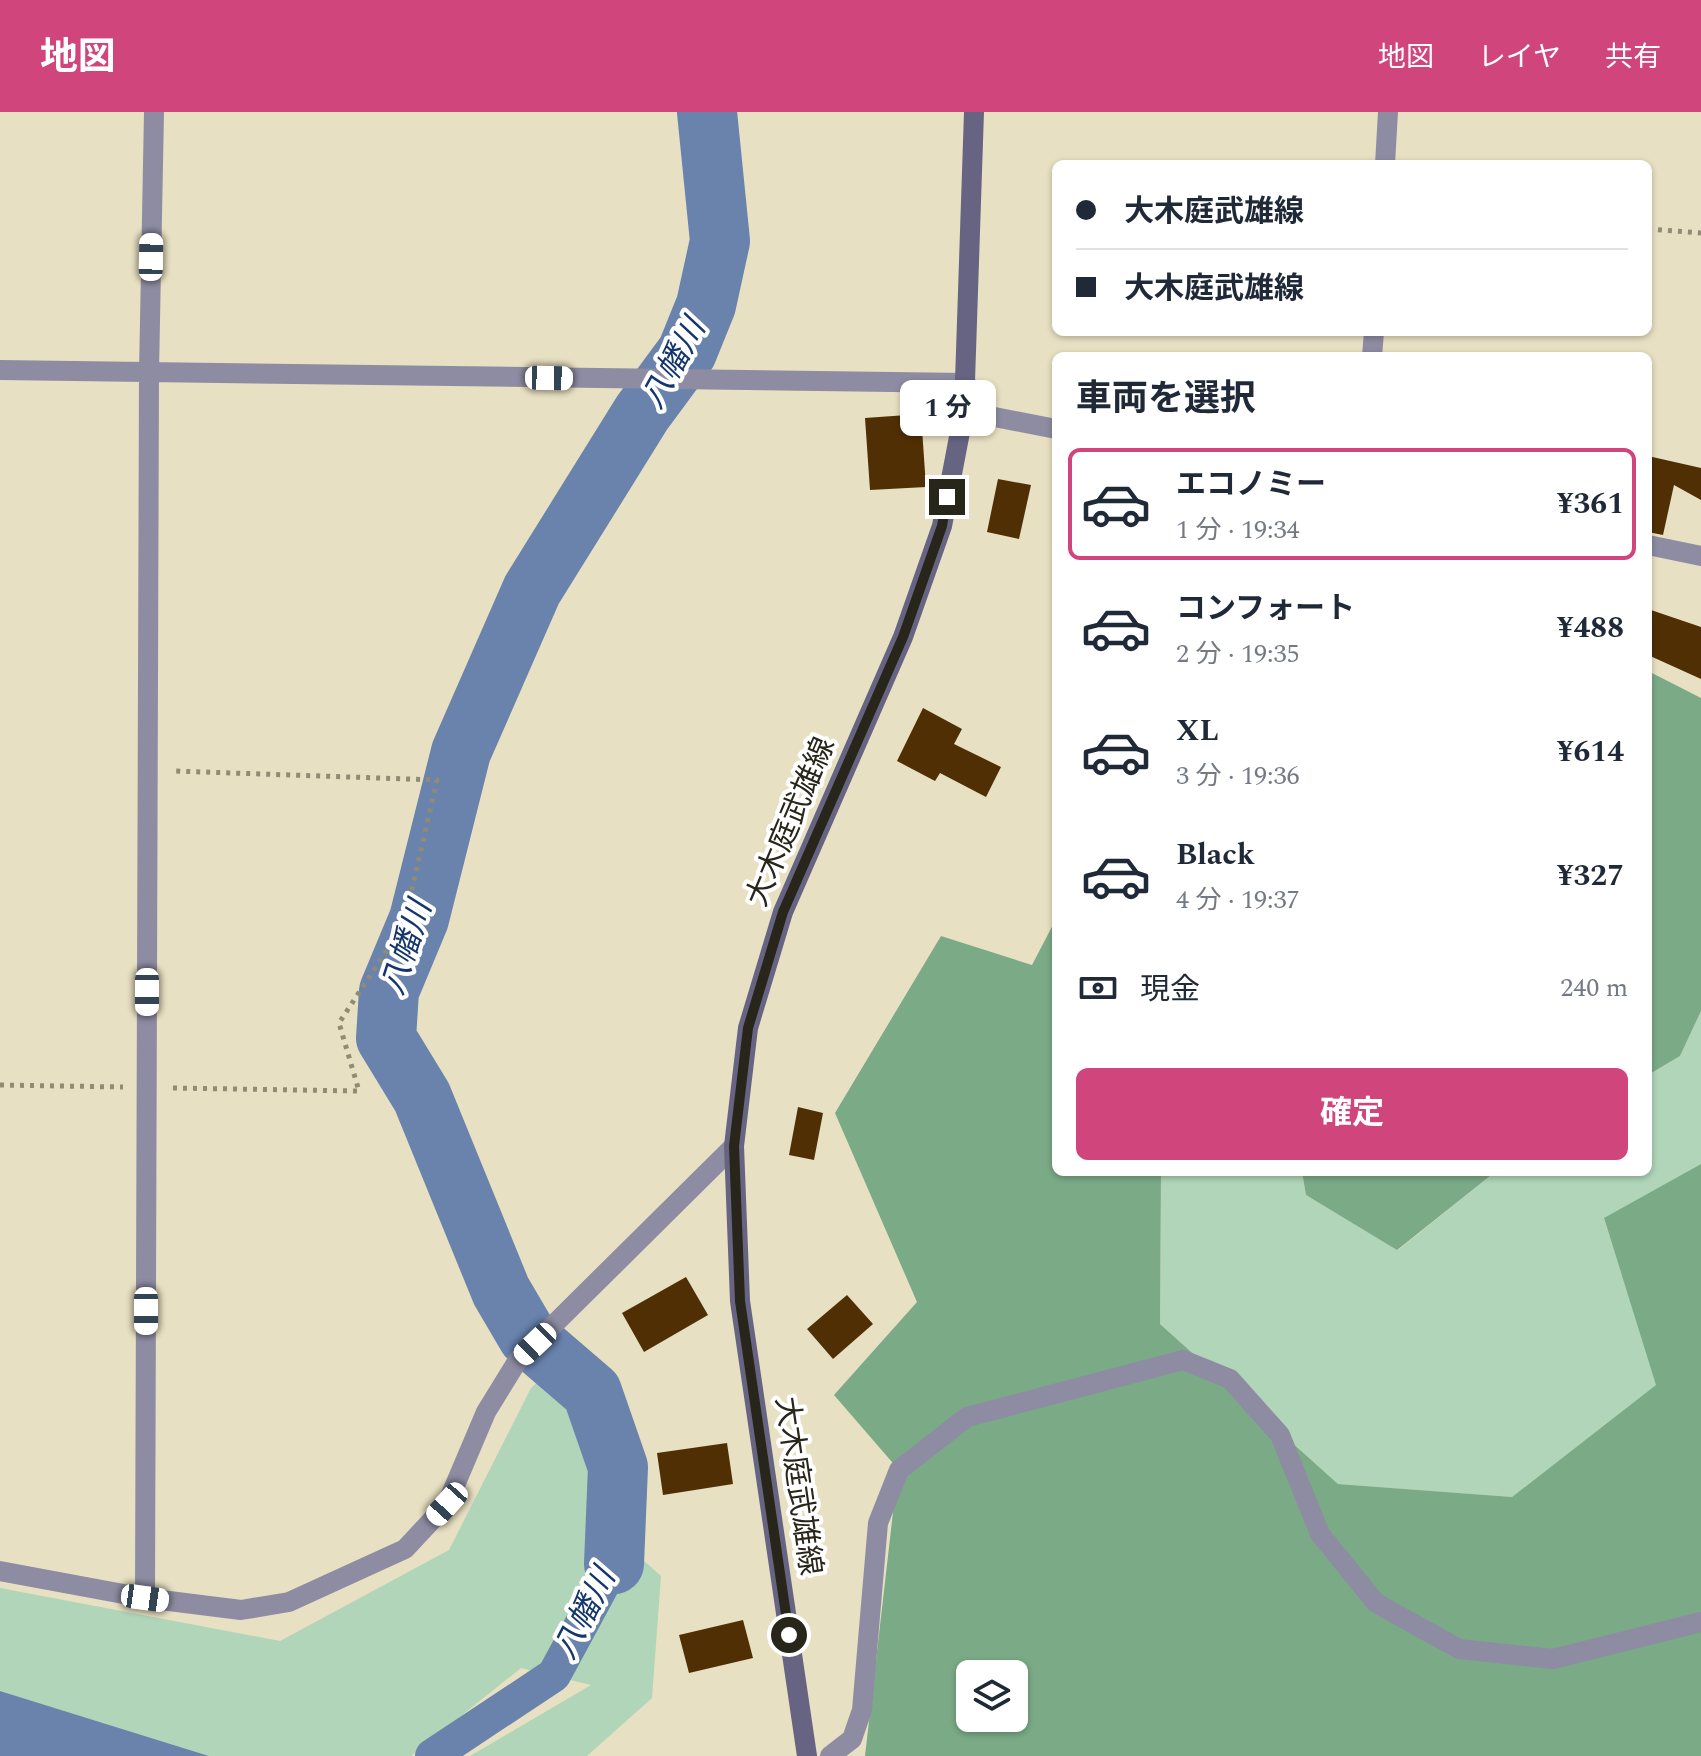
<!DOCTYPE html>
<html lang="ja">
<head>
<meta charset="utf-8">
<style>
	:root { --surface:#fff; --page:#f6f6f7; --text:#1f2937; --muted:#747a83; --line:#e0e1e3; --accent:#cf457c }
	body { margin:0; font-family:Spectral,"Noto Sans JP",serif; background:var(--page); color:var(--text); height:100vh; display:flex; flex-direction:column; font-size:30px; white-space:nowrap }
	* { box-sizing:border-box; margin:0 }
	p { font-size:26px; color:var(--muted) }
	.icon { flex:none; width:44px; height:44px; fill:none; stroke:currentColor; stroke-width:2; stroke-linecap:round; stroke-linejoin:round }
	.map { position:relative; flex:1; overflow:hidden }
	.side { position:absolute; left:1052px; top:240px; width:600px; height:824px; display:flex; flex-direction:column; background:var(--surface); border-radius:12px; box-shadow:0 2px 6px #0004 }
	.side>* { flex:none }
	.hud { position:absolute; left:1052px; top:48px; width:600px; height:176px; border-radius:12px; box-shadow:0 2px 6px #0004; display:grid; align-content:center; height:176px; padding:0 24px; background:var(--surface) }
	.buttons { position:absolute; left:956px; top:1548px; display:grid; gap:16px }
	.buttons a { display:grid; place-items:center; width:72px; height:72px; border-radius:12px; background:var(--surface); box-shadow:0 2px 6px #0004; font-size:40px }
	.end { position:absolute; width:36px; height:36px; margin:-18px; border:10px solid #28251a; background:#fff; box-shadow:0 0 0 4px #fff }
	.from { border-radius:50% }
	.bubble { position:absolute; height:56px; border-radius:12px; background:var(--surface); box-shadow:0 2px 6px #0004; font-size:26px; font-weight:700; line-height:56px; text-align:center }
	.car { position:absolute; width:24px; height:48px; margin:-24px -12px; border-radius:10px; box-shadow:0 0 6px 2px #0007; background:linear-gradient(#fff 24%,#345 0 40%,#fff 0 76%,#345 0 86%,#fff 0) }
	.hud b { display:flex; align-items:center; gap:28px; height:76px; font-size:30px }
	.hud b+b { border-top:2px solid var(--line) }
	.hud i { width:20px; height:20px; background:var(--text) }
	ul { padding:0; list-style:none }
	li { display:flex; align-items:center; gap:24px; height:112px; margin:0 16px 12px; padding:0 8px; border:4px solid transparent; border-radius:12px }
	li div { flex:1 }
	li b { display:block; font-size:30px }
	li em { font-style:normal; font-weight:700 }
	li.current { border-color:var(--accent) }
	li>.icon { width:72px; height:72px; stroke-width:1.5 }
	h2 { padding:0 24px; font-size:36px; line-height:96px }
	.pay { display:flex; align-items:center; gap:20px; height:88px; padding:0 24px; font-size:30px }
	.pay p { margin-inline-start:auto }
	.button { display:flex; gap:16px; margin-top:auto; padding:16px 24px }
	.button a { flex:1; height:92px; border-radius:12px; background:var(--accent); color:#fff; font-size:32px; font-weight:700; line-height:92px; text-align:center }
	header { display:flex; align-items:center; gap:48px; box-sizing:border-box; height:112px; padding:0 40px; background:var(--accent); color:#fff }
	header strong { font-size:38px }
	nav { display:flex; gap:44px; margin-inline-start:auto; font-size:28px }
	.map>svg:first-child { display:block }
</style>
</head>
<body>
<header>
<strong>地図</strong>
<nav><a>地図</a><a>レイヤ</a><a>共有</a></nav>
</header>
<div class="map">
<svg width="1701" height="1644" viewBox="0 0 1701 1644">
	<rect width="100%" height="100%" fill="#e8e0c2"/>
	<!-- green -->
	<path fill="#b0d5b8" d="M1701,899v153l-97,55 53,166 -145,112 -174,-13 -178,-160 1,-152h141l4,23 92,55 97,-78h153v-97l32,-19z
		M579,1232l37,34 17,173 28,25 -9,122 -65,58h-117l121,-71 -70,-17 -110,88h-202l-209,-65v-103l280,53 169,-91 82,-162z"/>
	<!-- forest -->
	<path fill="#7baa87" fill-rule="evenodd" d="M1648,559l53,27v313l-21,45 -32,19z
		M1056,807v253h105l-1,152 178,160 174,13 144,-112 -52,-167 97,-54v592h-836l33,-287 -64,-74 83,-93 -82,-189 106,-177 91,29zM970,1562h44v44h-44z
		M1302,1060h193l-98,78 -91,-55z"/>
	<!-- water -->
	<path fill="#6983ad" d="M0,1579l209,65h-209z"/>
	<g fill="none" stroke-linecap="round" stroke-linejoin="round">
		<!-- canal -->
		<path stroke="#6983ad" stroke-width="34" d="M432,1644l122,-81 60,-111"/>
		<!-- river -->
		<path stroke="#6983ad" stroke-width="60" d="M614,1452l4,-97 -26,-75 -64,-55 -27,-46 -79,-194 -36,-59 3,-47 30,-72 42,-167 71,-162 110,-177 45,-61 19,-47 14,-64 -13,-129"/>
	</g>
	<!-- building -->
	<path fill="#502f05" d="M921,302l5,73 -56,3 -5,-72z
		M1648,344l53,12v32l-27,-15 -11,50 -15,-3z
		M998,367l33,6 -12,54 -32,-7z
		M1648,497l53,18v52l-53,-24z
		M923,596l39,21 -8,15 47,23 -15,30 -46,-24 -5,8 -38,-20z
		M798,995l25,6 -9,47 -25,-5z
		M686,1165l22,38 -64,37 -22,-39z
		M847,1183l26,29 -40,35 -26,-30z
		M727,1331l6,41 -70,11 -6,-42z
		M743,1508l10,38 -64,15 -10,-38z"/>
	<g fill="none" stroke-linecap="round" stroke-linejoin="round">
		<!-- path -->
		<path stroke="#908b75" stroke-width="5" stroke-dasharray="4 6" stroke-linecap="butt" d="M1648,117l53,4
			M0,973l123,2
			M173,976l186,3 -20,-68 65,-99 33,-144 -263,-9"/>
		<!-- minor -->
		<path stroke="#8e8ca2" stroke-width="20" d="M1385,52l3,-52
			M1372,244l2,-24
			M0,258l966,13
			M964,299l92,18
			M1648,433l53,11
			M0,1459l145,27 96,12 48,-8 116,-53 42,-45 39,-92 32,-52 216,-214
			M145,1486l4,-1225 5,-261
			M830,1644l22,-17 10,-29 16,-187 21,-53 68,-53 216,-57 47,19 50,56 40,99 56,69 83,46 94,10 148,-37"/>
		<!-- secondary -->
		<path stroke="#676483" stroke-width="20" d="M807,1644l-67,-455 -6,-155 14,-118 35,-116 120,-275 39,-111 22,-115 10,-299"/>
	</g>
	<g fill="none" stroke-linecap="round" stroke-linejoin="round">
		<!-- route -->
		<path stroke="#28251a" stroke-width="10" d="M789,1523l-49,-334 -6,-155 14,-118 35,-116 120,-275 39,-111 5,-29"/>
	</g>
	<g text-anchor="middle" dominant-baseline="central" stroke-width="8" stroke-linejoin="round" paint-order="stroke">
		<!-- street labels -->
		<g font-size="30" fill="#28251a" stroke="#fff">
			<text transform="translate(791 710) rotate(-67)">大木庭武雄線</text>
			<text transform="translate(798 1374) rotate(82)">大木庭武雄線</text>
		</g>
		<!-- water labels -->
		<g font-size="32" font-style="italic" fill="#14366c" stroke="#fff">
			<text transform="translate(674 252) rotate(-61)">八幡川</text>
			<text transform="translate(407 836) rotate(-72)">八幡川</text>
			<text transform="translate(585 1502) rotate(-63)">八幡川</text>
		</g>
	</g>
</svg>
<div class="buttons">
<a><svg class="icon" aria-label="layers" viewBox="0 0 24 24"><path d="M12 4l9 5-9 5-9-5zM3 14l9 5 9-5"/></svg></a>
</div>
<i class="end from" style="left:789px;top:1523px"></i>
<i class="end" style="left:947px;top:385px"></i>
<div class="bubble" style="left:900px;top:268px;width:96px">1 分</div>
<i class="car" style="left:151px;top:145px;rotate:1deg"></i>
<i class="car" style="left:549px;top:266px;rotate:91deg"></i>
<i class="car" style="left:147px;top:880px;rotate:180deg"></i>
<i class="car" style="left:146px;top:1199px;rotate:180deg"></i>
<i class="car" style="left:535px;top:1232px;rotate:226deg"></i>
<i class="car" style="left:447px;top:1392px;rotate:222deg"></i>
<i class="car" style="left:145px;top:1486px;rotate:98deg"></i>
<div class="hud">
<b><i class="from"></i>大木庭武雄線</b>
<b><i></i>大木庭武雄線</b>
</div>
<section class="side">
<h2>車両を選択</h2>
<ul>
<li class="current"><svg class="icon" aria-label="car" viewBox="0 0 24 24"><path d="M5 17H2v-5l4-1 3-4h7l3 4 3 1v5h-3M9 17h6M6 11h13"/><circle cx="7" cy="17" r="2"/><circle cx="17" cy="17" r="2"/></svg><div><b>エコノミー</b><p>1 分 · 19:34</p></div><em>¥361</em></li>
<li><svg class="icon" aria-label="car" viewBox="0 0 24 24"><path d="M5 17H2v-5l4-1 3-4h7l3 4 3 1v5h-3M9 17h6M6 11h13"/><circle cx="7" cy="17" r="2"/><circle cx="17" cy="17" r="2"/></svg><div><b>コンフォート</b><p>2 分 · 19:35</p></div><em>¥488</em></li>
<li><svg class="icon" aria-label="car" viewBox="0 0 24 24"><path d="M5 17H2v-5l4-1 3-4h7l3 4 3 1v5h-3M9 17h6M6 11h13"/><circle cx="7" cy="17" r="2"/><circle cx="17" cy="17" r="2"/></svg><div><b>XL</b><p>3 分 · 19:36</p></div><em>¥614</em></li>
<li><svg class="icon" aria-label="car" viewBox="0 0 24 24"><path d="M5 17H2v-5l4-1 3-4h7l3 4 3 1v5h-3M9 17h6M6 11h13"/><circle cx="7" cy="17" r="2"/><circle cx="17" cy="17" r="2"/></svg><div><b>Black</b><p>4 分 · 19:37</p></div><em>¥327</em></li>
</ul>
<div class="pay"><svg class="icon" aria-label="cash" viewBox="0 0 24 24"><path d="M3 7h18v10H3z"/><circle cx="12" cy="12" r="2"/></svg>現金<p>240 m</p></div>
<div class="button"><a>確定</a></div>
</section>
</div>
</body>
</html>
